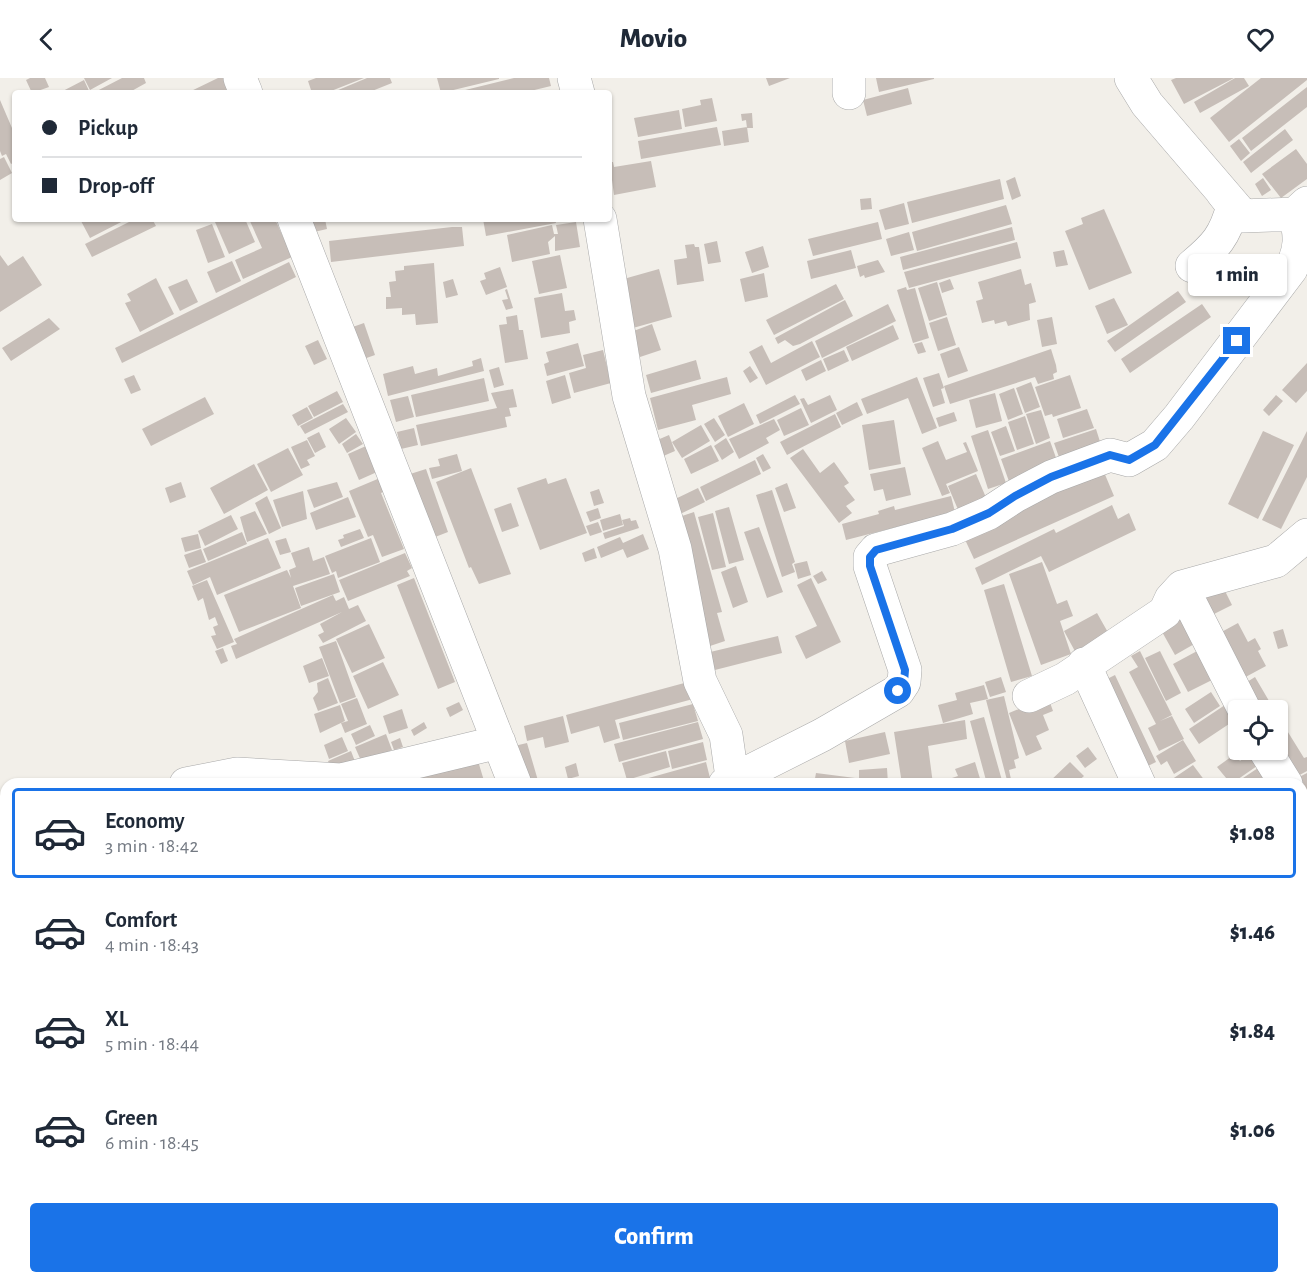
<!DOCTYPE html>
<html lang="en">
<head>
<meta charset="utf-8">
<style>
	:root { --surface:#fff; --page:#f6f6f7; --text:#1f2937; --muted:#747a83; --line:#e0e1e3; --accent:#1a73e8 }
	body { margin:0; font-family:"Alegreya Sans",sans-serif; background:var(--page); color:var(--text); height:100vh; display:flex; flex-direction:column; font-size:22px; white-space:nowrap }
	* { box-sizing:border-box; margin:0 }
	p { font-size:20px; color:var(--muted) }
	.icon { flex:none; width:33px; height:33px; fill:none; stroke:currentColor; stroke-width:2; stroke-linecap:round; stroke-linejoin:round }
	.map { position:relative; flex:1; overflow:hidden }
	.details { position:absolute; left:0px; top:700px; width:1308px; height:506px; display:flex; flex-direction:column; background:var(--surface); border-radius:18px 18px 0 0; box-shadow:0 2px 4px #0004 }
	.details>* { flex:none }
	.hud { position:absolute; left:12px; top:12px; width:600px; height:132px; border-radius:6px; box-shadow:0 2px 4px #0004; display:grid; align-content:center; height:132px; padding:0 30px; background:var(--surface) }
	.controls { position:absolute; left:1228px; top:622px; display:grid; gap:12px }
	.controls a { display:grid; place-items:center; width:60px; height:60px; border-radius:6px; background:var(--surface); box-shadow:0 2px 4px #0004; font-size:30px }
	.end { position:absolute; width:27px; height:27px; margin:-14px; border:8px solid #1a73e8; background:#fff; box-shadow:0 0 0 3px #fff }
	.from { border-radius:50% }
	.bubble { position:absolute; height:42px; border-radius:6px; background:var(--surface); box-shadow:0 2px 4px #0004; font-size:20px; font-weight:800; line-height:42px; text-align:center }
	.hud b { display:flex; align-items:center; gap:21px; height:57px; font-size:22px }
	.hud b+b { border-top:2px solid var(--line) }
	.hud i { width:15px; height:15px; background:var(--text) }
	ul { padding:10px 0 0; list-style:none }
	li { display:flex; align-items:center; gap:18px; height:90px; margin:0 12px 9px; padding:0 18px; border:3px solid transparent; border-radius:6px }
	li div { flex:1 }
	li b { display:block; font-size:22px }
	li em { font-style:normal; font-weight:800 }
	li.on { border-color:var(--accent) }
	li>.icon { width:54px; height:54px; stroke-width:1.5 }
	.action { display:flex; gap:12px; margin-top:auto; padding:12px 30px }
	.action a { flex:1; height:69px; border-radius:6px; background:var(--accent); color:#fff; font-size:24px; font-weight:800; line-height:69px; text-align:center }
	header { display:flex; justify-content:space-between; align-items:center; height:78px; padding:0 30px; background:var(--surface); font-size:27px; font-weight:800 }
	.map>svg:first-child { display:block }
</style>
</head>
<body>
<header><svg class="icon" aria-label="back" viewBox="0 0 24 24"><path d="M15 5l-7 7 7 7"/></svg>Movio<svg class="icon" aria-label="heart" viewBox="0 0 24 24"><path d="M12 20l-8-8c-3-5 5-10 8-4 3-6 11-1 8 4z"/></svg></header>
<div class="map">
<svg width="1307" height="1205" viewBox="0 0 1307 1205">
	<rect width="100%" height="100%" fill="#f2efe9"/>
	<!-- forest -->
	<path fill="#aed29d" d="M1302,1037l5,4v164h-431l3,-5h423z"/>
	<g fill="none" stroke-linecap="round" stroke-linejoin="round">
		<!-- river -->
		<path stroke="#a9d4e0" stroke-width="51" d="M1302,1024h5
			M1039,1205l2,-5"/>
	</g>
	<!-- building -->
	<path fill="#c7beb8" d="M30,0h15l4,9 -17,6 -6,-13z
		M84,0h28l-22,12z
		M122,0h22l2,5 -18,10h-35z
		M218,0h5l7,15h-43z
		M316,0h48l-38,15h-14l-4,-12z
		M367,0h23l2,5 -25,10h-36z
		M437,0h62v1l-58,14z
		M514,0h35l2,8 -29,7h-69z
		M766,0h24l-21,8z
		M876,0h58v1l-55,13z
		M1176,0h58l-50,26 -13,-24z
		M1235,0h9l5,8 -49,27 -6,-11z
		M1261,0h46v2l-78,62 -19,-24z
		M84,2l6,13h-31z
		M1307,9v20l-56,44 -9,-13z
		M908,10l4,16 -45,12 -4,-16z
		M712,20l5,23 -32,6 -3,-18 19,-4 -1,-5z
		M0,22l15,35v27l-4,2 -5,-10 -4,2 -2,-5z
		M679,32l3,19 -44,8 -4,-19z
		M752,35l1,15h-6l-1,-8 -4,1 -1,-7z
		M717,49l4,18 -80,14 -3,-18z
		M747,49l2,15 -25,4 -2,-15z
		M1285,51l8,11 -42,33 -8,-11z
		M1239,61l11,14 -9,8 -11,-15z
		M1296,71l11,15v15l-26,19 -19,-24z
		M4,79l8,16 -12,7v-21z
		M651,83l5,26 -42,8 -2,-15h-3v-18h4l1,5z
		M1015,99l6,19 -9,4 -6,-19z
		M1263,100l8,12 -9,6 -7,-12z
		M1000,101l4,20 -92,24 -5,-21z
		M871,120l1,11 -11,1 -1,-11z
		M904,125l5,21 -24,6 -6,-20z
		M1006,127l6,19 -95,27 -5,-19z
		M1104,131l28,64 -43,17 -24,-59 18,-7 -2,-6z
		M84,141h43l-37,19 -9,-17z
		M135,141h17l4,7 -64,31 -7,-13z
		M221,141h24l10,23 -26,12 -14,-32z
		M249,141h26l17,38 -49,22 -8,-19 27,-12z
		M325,141l2,10 -13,3 -2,-11z
		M483,141h72l1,4 -70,13z
		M576,144l4,25 -25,4v-15l-7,6 2,12 -38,8 -5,-27 45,-10 2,9h4l-2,-9z
		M878,144l4,17 -69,17 -5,-17z
		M212,146l13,33 -17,6 -12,-33z
		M452,149h10l2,19 -133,16 -2,-21z
		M1012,149l3,13 -112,30 -3,-13z
		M909,154l5,18 -23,6 -5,-17z
		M717,163l4,21 -13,2 -4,-20z
		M1017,164l4,16 -112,30 -5,-16z
		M694,166l1,3h4l5,34 -27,4 -3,-25 13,-2 -2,-13z
		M763,168l6,21 -17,6 -7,-21z
		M851,172l5,18 -45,11 -4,-18z
		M1064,172l4,15 -12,2 -3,-15z
		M0,177l8,11 15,-10 19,29 -42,27z
		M560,177l7,33 -28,6 -7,-33z
		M878,182l7,12 -20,6 -1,-3 -4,2 -3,-11z
		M232,183l9,20 -25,12 -9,-21z
		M289,184l7,15 -174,86 -7,-15z
		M434,185l4,60 -22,2 -1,-11 -13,1v-7l-16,1v-12h5l-2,-15 7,-1 -1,-10 9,-1v-4z
		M500,189l7,20 -21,8 -6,-14 6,-2 -2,-6z
		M659,191l13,48 -39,11 -13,-48z
		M1021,191l4,16 6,-2 5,19 -7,2 1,16 -22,6 -2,-5 -11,3 -1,-4 -12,3 -6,-22 7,-2 -5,-17z
		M764,195l4,24 -23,5 -5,-23z
		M156,200l18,36 -34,18 -15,-29 6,-2 -4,-7z
		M187,201l11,23 -18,9 -12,-24z
		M453,201l5,16 -12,3 -3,-16z
		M950,201l4,10 -12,4 -3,-10z
		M937,204l10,33 -18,6 -11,-33z
		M836,206l8,15 -70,36 -8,-15z
		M906,209l1,3 8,-2 14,50 -16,5 -16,-53z
		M507,211l6,19 -7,2 -4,-10 6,-1 -3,-9z
		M1178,213l8,11 -71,50 -8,-11z
		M562,215l3,18 9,-1 2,10 -7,2 1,11 -29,5 -7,-40z
		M1114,220l14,27 -21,9 -12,-28z
		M845,222l8,16 -53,28 -7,2 -8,-6 -7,4 -3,-6z
		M888,226l8,17 -74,37 -7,-17z
		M1202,226l9,13 -81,56 -9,-14z
		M517,237l2,15h4l5,29 -23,4 -6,-38 8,-1 -1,-7z
		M947,239l9,28 -18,6 -9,-28z
		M1052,239l5,27 -15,3 -5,-27z
		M49,240l11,11 -49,32 -9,-13z
		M364,245l11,32 -17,6 -11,-32z
		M652,246l9,26 -21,7 -9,-25z
		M893,247l6,14 -47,22 -6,-14z
		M318,262l9,19 -13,6 -9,-19z
		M812,263l8,16 -54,28 -17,-33 13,-7 9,18z
		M922,264l4,10 -8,2 -4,-10z
		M578,265l6,23 -37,10 -3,-12 5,-2 -3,-10z
		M959,269l9,24 -20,7 -8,-24z
		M1051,271l5,16 1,7 -4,2 1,5 -16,5 -3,-7 -85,27 -6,-18z
		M603,272l8,33 -37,10 -5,-20 17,-5 -3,-13z
		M844,272l5,11 -21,10 -5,-12z
		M481,280l3,13 -96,25 -5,-22 30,-8 2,8 22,-6 1,8 35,-10 -1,-5z
		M696,282l5,19 -50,14 -5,-18z
		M821,282l5,11 -20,10 -5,-11z
		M1307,285v28l-11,12 -14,-13z
		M750,288l8,12 -8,5 -7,-12z
		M499,289l5,18 -10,3 -5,-18z
		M939,295l5,15 -3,1 4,14 -12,4 -10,-29z
		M134,297l7,15 -10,4 -7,-15z
		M565,297l6,23 -19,6 -6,-23z
		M1070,297l11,33 -28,9 -1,-3 -7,2 -10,-29z
		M727,299l4,17 -39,11 4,15 -38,10 -8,-32z
		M917,299l20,51 -15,6 -14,-36 -41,16 -6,-15z
		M484,300l5,23 -73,16 -5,-22z
		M1031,304l9,25 -15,6 -9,-25z
		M1014,310l9,26 -15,6 -9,-26z
		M513,311l4,18 -8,1 2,8 -6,1 2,10 -86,19 -5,-21 81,-17 -6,-15z
		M337,313l6,11 -29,15 -6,-11z
		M995,315l7,28 -26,7 -7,-28z
		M795,317l5,9 -40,20 -4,-9z
		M830,317l7,15 -26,13 -11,-24 4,-1 4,7z
		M1276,317l7,6 -14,15 -6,-6z
		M408,318l6,21 -18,5 -6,-22z
		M205,319l9,17 -63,32 -9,-17z
		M857,324l6,13 -21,10 -6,-12z
		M744,325l10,21 -26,13 -10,-21z
		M343,326l5,8 -43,22 -5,-8z
		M307,329l6,11 -15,8 -6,-11z
		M801,330l8,17 -25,11 -7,-16z
		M1087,331l7,19 -31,10 -6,-19z
		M1041,332l9,28 -14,6 -10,-30z
		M954,334l3,9 -18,6 -3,-9z
		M835,336l6,13 -54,28 -7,-13z
		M1025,338l9,28 -17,6 -9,-28z
		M346,340l10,14 -17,12 -10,-15z
		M714,340l11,17 -10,7 -11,-18z
		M774,341l6,11 -14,8 3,5 -30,16 -10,-20z
		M894,342l7,44 -32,6 -7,-45z
		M701,347l9,16 -28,17 -10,-16z
		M1006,348l9,25 -15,5 -9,-24z
		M414,350l4,17 -17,4 -4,-17z
		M1096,351l6,19 -41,15 -7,-20z
		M988,352l18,53 -18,6 -17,-53z
		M1263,353l31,14 -36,74 -30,-15z
		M1307,353v46l-26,52 -19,-9z
		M319,354l7,15 -11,6 -8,-15z
		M356,356l7,10 -16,9 -5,-9z
		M669,357l6,16 -14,6 -6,-16z
		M726,360l8,14 -12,8 -8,-14z
		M307,362l8,16 -8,4 3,5 -9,4 -10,-22z
		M938,363l8,19 21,-8 -4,-9 3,-1 12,29 -32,13 4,9 -8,3 -20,-48z
		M1050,363l10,28 -49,18 -10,-28z
		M711,367l8,16 -28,13 -7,-15z
		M366,368l11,26 -18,8 -11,-26z
		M288,370l15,27 -32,17 -14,-28z
		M803,371l17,24 14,-11 15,21 -5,3 11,14 -9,6 6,7 -13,10 -49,-65z
		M457,376l5,17 -30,8 -3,-11 11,-2 -2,-7z
		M763,376l8,14 -8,4 -7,-14z
		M755,382l6,14 -55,27 -6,-14z
		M254,386l14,26 -44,24 -14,-26z
		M1101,387l13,31 -140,63 -13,-28z
		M905,389l6,28 -25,6 -3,-12 -9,2 -4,-17z
		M471,390l40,106 -32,10 -8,-17 -2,1 -33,-86z
		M426,391l22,63 -18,7 -23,-64z
		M976,396l14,33 -28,12 -14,-33z
		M380,400l5,13 -4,2 23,56 -22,8 -9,-22 -5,2 -19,-46z
		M546,400l2,6 18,-6 21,55 -47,17 -23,-62z
		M181,404l5,15 -16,6 -5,-15z
		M337,404l6,15 -29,11 -7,-18z
		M787,405l9,25 -12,4 -9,-24z
		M698,410l7,14 -29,14 -7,-14z
		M599,411l5,14 -10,3 -4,-14z
		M772,412l23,72 -3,2 3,8 -13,5 -26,-82z
		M303,413l4,28 -25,8 -9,-27z
		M267,418l14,32 -12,6 -14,-31z
		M951,418l4,16 -109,28 -4,-16 37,-10 -1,-3 16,-5 1,4z
		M348,419l8,20 -40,13 -6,-17z
		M511,425l8,23 -17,6 -8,-23z
		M1112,427l6,14 11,-6 7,17 -87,42 -8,-16 -59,29 -7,-17 79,-39 2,4z
		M729,429l15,53 -15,4 -14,-53z
		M598,430l3,10 -11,4 -4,-10z
		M255,433l12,23 -20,8 -7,-25z
		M694,434l28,100 -5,1 8,28 -21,7 -28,-130z
		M713,435l13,54 -14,3 -14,-53z
		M620,436l3,11 -20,6 -3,-11z
		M231,437l7,14 -33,17 -7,-15z
		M630,440l1,3 5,-1 3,8 -34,11 -2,-6 21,-7 -2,-6z
		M598,444l4,10 -12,4 -4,-10z
		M759,449l24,65 -16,6 -23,-66z
		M360,451l4,9 -23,9 -3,-7 6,-2 -1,-3z
		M242,454l5,12 -39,17 -5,-12z
		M198,456l3,14 -16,4 -4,-14z
		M643,456l6,15 -22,9 -4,-9 -22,9 -4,-11 23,-10 3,6z
		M268,460l13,30 -64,27 -7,-18 -17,8 -6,-14z
		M286,460l5,14 -11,3 -5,-14z
		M371,460l9,24 -42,16 -2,-7 -4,2 -7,-17z
		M309,469l4,14 11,-4 6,17 -37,12 8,22 -62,24 -15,-37 63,-25 4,8 -2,-8 7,-3 -5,-14z
		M594,470l3,10 -12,4 -3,-9z
		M201,471l5,13 -17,6 -5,-13z
		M405,475l7,15 -5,3 3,5 -62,25 -9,-21z
		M807,483l4,14 -13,4 -4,-15z
		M1042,484l15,42 10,-4 6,16 -13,5 11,33 -30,11 -32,-91z
		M736,488l12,36 -15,6 -12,-36z
		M822,493l5,9 -9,4 -5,-8z
		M334,496l6,18 -39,14 -6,-18z
		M414,500l41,104 -17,7 -41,-104z
		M811,500l30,64 -35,17 -11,-23 22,-10 -20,-41z
		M207,502l27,62 -17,7 -6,-13 5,-1 -3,-8 5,-2 -3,-8 -6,3 -6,-22 -5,3 -6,-15z
		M1004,506l28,92 -21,6 -27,-92z
		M1224,511l8,16 -26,13 -8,-17z
		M333,517l3,6 8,-4 5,12 9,-4 8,16 -43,22 -5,-8 6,-3 -4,-8 22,-12 -106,47 -5,-13 6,-2 -3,-5z
		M1176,532l20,33 -21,12 -19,-34z
		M1097,535l13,23 -33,19 -13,-24z
		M1238,545l10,19 7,-4 6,11 -3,2 8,15 -26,14 -24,-45z
		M369,546l16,34 -33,15 -16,-34z
		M1283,551l5,17 -10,3 -5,-17z
		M778,558l4,17 -71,18 -5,-18z
		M336,563l20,56 -16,6 -21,-56z
		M223,570l5,13 -7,3 -6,-13z
		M1199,572l15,29 -26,13 -15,-28z
		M1140,573l32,64 -12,6 12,-5 12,23 -25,12 -11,-23 8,-4 -27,-52 9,-5 -7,-11z
		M1160,573l21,42 -15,8 -21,-43z
		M322,580l7,18 -20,7 -6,-17z
		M383,584l16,33 -31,14 -15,-33z
		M1115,597l41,87 -16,8 -41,-87z
		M1001,599l5,15 -16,5 -5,-15z
		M1255,599l20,34h-22l-14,-24z
		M328,600l10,25 -20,8 -5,-13 5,-6 -1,-9z
		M688,604l5,17 -78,21 5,18 -16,5 -5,-17 -28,8 -5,-19z
		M984,607l4,14 -18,4 3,11 -30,9 -5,-18 19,-5 -2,-7z
		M1211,614l9,14 -26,17 -9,-14z
		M1004,618l15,62 -5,2 2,8 -7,2 3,14h-4l-22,-84z
		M1048,619l5,14 -10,4 6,15 -13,6 6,13 -16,7 -17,-43z
		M357,620l10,26 -22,9 -4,-10 7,-2 -7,-17z
		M459,624l4,8 -13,7 -4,-9z
		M1228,625l10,15 -39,26 -10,-15z
		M693,626l5,17 -75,19 -4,-17z
		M340,627l5,16 -25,12 -6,-19z
		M402,631l6,19 -19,6 -6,-18z
		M563,638l6,26 -24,6 -2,-11 -16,4 -3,-15z
		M1278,638l26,42 3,-1v14l-13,7 -16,-27z
		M984,639l19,67h-16l-17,-63z
		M965,642l2,19 -39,7 5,38h-31l-8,-52z
		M424,644l3,6 -13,8 -3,-6z
		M698,644l5,17 -84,23 -5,-18z
		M370,647l5,11 -19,9 -5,-11z
		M885,654l5,22 -41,9 -4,-22z
		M386,656l6,16 -30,13 -7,-16z
		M342,659l6,14 -19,8 -5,-14z
		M400,660l3,9 -9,3 -3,-8z
		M1183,662l13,21 -22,13 -7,-13 -6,4 -5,-9z
		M703,664l4,18 -35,9 -4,-18z
		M527,665l12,41h-19l-10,-37z
		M1088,669l9,12 -12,9 -9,-12z
		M351,673l5,13 -23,9 -5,-12z
		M475,673l10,33h-81l-3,-9z
		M666,673l4,16 -43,13 -5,-17z
		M1252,673l24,33h-42l24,-16 -1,-2 -26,18 -14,-17 18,-13 5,7z
		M706,684l4,16 -21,6h-62z
		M975,684l6,20 -8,2h-39l24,-8 -3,-7z
		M1070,684l14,14 -9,8h-28z
		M576,685l3,13 -11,3 -3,-12z
		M1193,687l12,16 -5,3h-35z
		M887,690l1,16h-29v-14z
		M816,695l39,5 -1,6h-40z
		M1307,695v30l-5,-9v-10l-7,-5z
		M1307,797v25l-5,-9v-12z"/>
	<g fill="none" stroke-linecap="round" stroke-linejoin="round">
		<!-- minor casing -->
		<g stroke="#a9a9a9" stroke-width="34">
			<path id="minor" d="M240,0l6,15
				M574,0l4,15
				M1131,0l16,26 96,112 52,-2
				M849,15v-15
				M294,141l221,565
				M600,141l29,177 46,153 25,132 26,54 7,49
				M1192,188c24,-20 33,-30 41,-60l-11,-14
				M1084,586l55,120
				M1029,618l36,-17 100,-67 6,-13 11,-12
				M1245,633l-63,-124 94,-26 31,-26
				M1265,672l21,34
				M186,706l51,-10 104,6 158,-38
				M725,706l97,-49 76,-44 6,-9 1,-12 -35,-104v-9l6,-7 76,-21 37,-16 26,-17 36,-19 59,-22 19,5 26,-15 24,-28 112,-148c10,-20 10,-33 4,-55l12,-11
				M1302,731l5,8
				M0,868l6,-9"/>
		</g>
		<!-- minor -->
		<use href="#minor" stroke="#fff" stroke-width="33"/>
	</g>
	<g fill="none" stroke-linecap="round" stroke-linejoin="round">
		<!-- route -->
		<path stroke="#1a73e8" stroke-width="8" d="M898,613l6,-9 1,-12 -35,-104v-9l6,-7 76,-21 37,-16 26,-17 36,-19 59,-22 19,5 26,-15 82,-104"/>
	</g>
</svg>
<div class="controls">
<a><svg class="icon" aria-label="locate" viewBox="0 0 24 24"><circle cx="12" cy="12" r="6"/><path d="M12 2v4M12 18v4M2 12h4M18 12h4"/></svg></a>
</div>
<i class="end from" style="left:898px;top:613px"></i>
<i class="end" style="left:1237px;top:263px"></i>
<div class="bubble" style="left:1188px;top:176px;width:99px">1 min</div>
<div class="hud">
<b><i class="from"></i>Pickup</b>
<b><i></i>Drop-off</b>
</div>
<section class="details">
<ul>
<li class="on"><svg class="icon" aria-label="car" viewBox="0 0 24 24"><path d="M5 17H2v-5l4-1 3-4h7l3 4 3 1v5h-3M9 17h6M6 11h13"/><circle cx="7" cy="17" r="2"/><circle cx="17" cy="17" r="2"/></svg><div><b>Economy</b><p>3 min · 18:42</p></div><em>$1.08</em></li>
<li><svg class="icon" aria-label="car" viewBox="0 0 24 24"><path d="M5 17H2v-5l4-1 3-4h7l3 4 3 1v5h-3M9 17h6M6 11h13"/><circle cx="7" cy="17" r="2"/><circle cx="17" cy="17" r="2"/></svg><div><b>Comfort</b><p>4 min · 18:43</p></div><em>$1.46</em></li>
<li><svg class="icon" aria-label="car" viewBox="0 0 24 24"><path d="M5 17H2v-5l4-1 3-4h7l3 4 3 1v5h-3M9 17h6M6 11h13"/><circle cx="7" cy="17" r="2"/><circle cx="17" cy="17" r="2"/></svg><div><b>XL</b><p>5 min · 18:44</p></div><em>$1.84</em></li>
<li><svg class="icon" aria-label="car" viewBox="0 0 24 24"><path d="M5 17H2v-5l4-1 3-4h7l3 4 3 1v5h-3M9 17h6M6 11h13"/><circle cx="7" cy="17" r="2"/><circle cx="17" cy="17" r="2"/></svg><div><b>Green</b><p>6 min · 18:45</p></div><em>$1.06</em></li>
</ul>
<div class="action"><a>Confirm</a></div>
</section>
</div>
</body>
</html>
